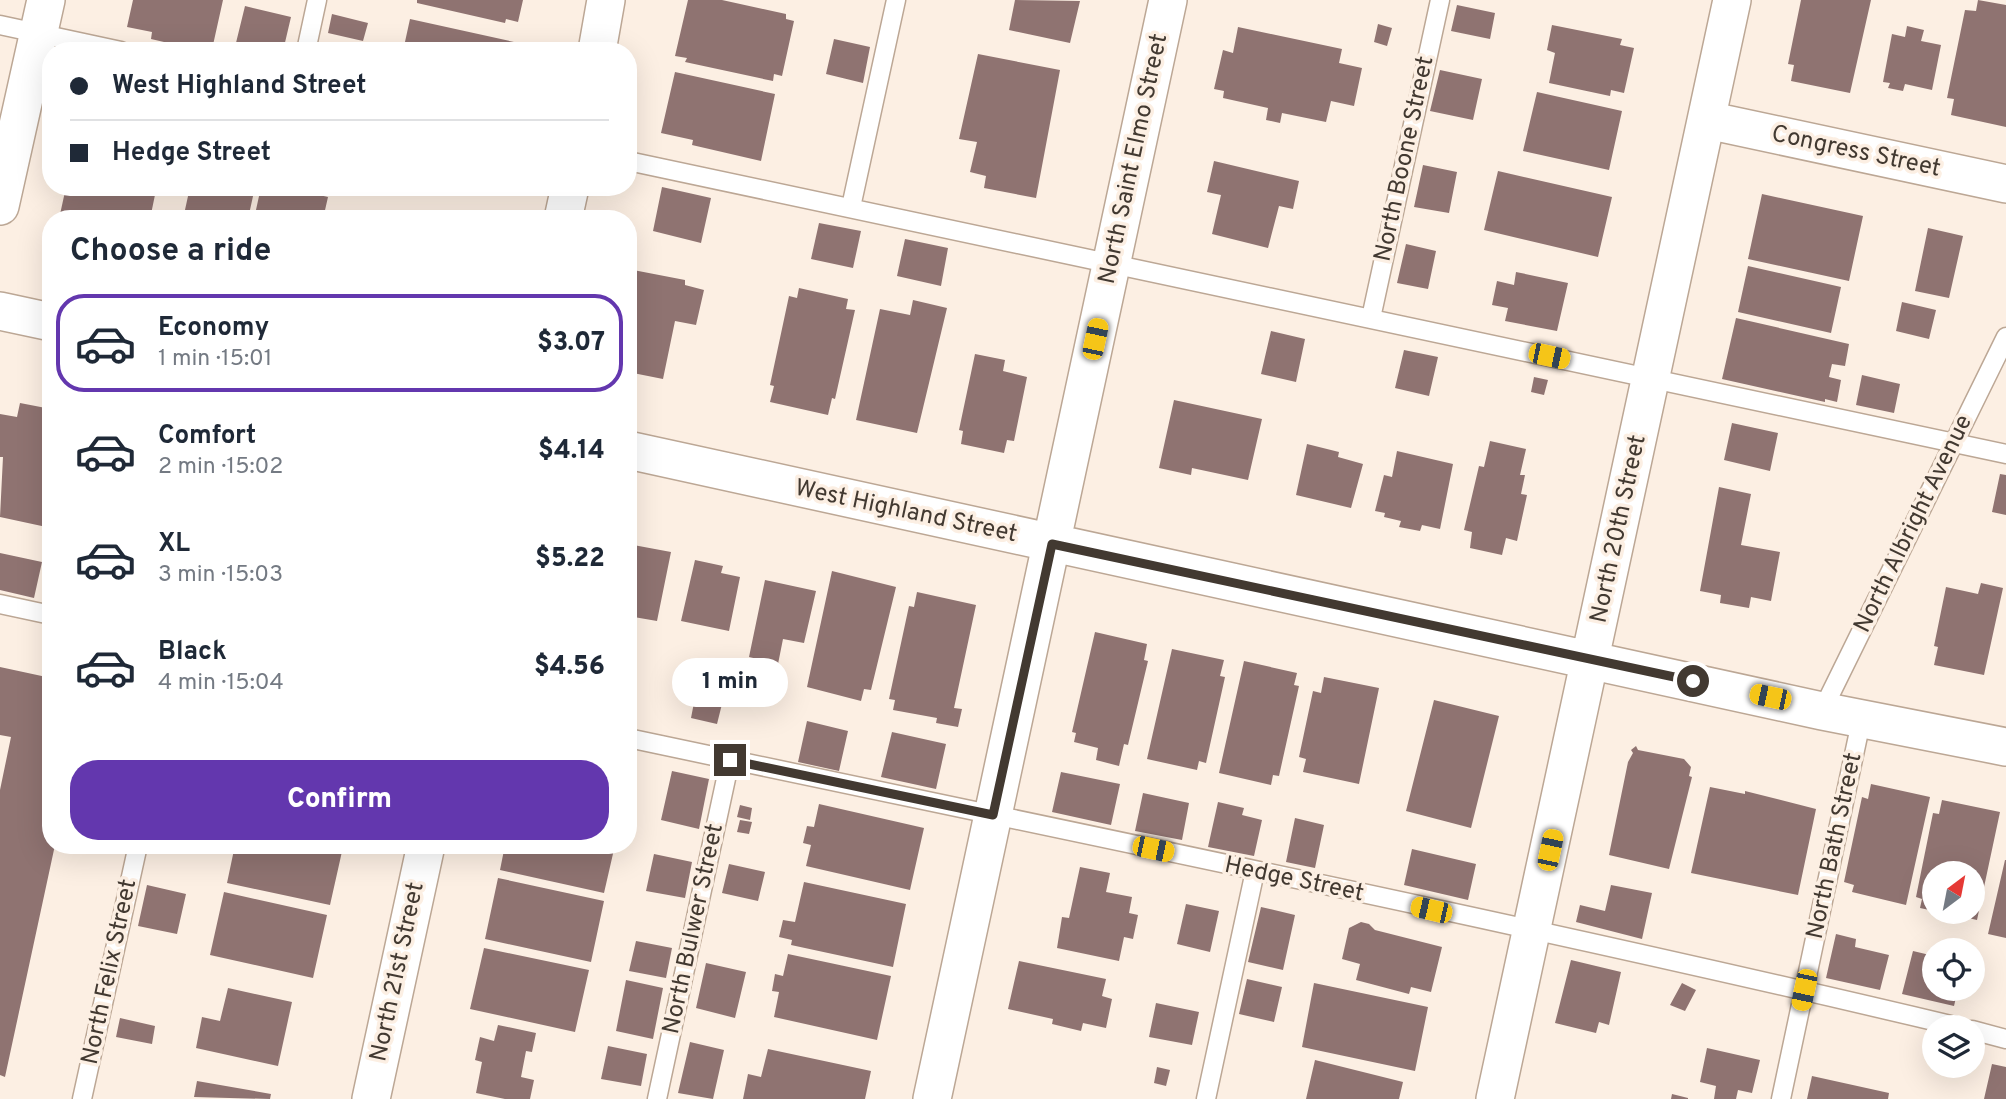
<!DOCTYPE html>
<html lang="en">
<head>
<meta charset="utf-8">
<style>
	:root { --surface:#fff; --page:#f6f6f7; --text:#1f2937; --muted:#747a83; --line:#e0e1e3; --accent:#6337ae }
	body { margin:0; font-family:Overpass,sans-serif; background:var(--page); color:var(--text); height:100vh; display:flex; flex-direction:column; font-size:26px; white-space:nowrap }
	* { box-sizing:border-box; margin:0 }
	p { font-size:23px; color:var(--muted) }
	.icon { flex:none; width:38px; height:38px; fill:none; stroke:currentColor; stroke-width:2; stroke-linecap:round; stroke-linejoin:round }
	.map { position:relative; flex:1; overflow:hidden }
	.drawer { position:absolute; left:42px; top:210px; width:595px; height:644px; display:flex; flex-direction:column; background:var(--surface); border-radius:28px; box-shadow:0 7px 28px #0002 }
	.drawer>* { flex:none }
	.top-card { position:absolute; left:42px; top:42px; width:595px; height:154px; border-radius:28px; box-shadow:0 7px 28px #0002; display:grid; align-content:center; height:154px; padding:0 28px; background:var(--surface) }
	.needle { width:46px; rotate:32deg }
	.tools { position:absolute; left:1922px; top:861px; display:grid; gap:14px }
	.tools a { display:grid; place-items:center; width:63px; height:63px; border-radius:50%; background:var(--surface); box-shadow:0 7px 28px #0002; font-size:35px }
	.end { position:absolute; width:32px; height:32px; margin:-16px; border:9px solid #423931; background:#fff; box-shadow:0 0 0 4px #fff }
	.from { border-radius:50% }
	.bubble { position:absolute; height:49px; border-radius:24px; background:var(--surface); box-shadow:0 7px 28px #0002; font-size:23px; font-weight:800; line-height:49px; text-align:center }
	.car { position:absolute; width:21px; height:42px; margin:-21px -10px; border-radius:9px; box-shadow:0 0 5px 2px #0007; background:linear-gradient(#f5c518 24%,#345 0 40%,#f5c518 0 76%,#345 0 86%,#f5c518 0) }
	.top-card b { display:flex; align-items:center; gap:24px; height:66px; font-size:26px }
	.top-card b+b { border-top:2px solid var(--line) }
	.top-card i { width:18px; height:18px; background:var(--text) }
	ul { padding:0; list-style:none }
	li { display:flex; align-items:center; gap:21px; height:98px; margin:0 14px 10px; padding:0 14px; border:4px solid transparent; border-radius:28px }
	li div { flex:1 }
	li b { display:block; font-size:26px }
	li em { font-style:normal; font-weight:800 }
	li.on { border-color:var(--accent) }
	li>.icon { width:63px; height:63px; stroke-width:1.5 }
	h2 { padding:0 28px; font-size:32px; line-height:84px }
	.action { display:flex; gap:14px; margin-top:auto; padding:14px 28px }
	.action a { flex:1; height:80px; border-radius:28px; background:var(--accent); color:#fff; font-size:28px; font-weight:800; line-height:80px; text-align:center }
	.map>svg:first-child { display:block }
</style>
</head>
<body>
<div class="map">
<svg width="2006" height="1099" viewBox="0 0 2006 1099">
	<rect width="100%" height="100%" fill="#fcefe3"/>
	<!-- building -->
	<path fill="#8f7371" d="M133,0h90l-10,45 -8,-2 -2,8 -52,-12 1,-7 -25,-5z
		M417,0h106l-5,22 -12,-3 -1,4 -88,-20z
		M688,0h34l64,14v5l8,2 -12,55 -8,-2 -1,7 -88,-19 2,-4 -12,-2z
		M1015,0l65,1 -10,42 -61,-13z
		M1801,0h70l-21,93 -59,-12 3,-16 -6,-1z
		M1978,0l28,5v122l-55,-12 3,-16 -7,-1 18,-88 11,1z
		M1457,5l38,8 -5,26 -39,-8z
		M245,6l46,11 -8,34h-49z
		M332,14l36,9 -5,18 -35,-8z
		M410,19l104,23 -2,9h-109z
		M1378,24l14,4 -5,18 -13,-4z
		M1552,25l70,14 -2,6 14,3 -10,45 -13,-3 -1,6 -61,-13 6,-30 -8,-3z
		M1907,26l17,4 -3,11 20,4 -9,45 -27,-6 -2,7 -15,-3 2,-5 -7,-1 9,-48 13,3z
		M1238,27l104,22 -3,14 23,5 -8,38 -23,-5 -5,21 -44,-9 -2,10 -14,-3 2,-12 -45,-10 1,-7 -10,-2 9,-39 10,3z
		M834,39l36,8 -7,36 -37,-9z
		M978,54l82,16 -24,128 -52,-10 2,-12 -16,-4 7,-30 -18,-3z
		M1440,70l42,9 -9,41 -43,-9z
		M675,72l100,22 -14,67 -69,-16 1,-5 -32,-7z
		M1537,92l85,19 -13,59 -86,-19z
		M1214,161l85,20 -6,28 -14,-3 -11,42 -56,-14 9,-39 -14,-3z
		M1423,165l34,7 -8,41 -35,-6z
		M1498,171l114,26 -14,60 -114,-27z
		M66,187h79l11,3 -6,29h-91z
		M190,187h65l-7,32h-65z
		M261,187h23l44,10 -5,22h-69z
		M662,187l49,11 -10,45 -48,-12z
		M1762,194l101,22 -14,65 -101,-22z
		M415,212l26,6v1h-27z
		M819,223l42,8 -8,37 -42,-9z
		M1928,228l35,8 -14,62 -34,-7z
		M905,239l43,9 -7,38 -44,-10z
		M1406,244l30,7 -8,38 -31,-6z
		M1748,266l93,21 -10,46 -93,-21z
		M628,269l57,11v5l19,5 -8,35 -21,-4 -12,58 -35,-7z
		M1516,272l52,11 -11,48 -52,-10 3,-13 -16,-3 5,-24 17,4z
		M799,288l49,11 -2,10 9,1 -20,89 -3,-1 -4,17 -58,-13 4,-16 -4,-1 19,-89 8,2z
		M913,300l34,8 -30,125 -61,-13 24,-111 30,6z
		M1902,302l34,8 -7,29 -33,-8z
		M1736,318l113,26 -4,22 -13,-2 -3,13 12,3 -4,22 -12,-3v3l-103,-23z
		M1271,331l34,8 -9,43 -35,-8z
		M1404,350l34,7 -9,39 -34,-8z
		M975,354l30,6 -2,11 24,6 -13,64 -7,-1 -3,13 -43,-9 2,-13 -4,-1z
		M1862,375l38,9 -6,29 -38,-8z
		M1534,377l14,3 -4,15 -13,-3z
		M1174,400l88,19 -14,61 -56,-12 -1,7 -32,-7z
		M20,403l31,6v119l-51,-11 3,-60h-3v-43l17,3z
		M1732,423l46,10 -8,38 -46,-11z
		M1490,441l36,8 -6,26h5l-4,19 6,1 -10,46 -11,-3 -4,17 -32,-7 2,-16 -8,-2 15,-64 5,1z
		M1307,444l32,8 -1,5 25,7 -12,44 -55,-13z
		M1397,451l56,13 -13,65 -18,-4 -2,6 -21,-4 2,-6 -17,-4 1,-4 -10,-2 9,-36 8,2z
		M2000,474l6,1v40l-14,-3z
		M1719,487l32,7 -10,51 39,7 -9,49 -20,-4 -2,11 -29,-5 1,-8 -21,-4z
		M628,544l43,8 -14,69 -29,-5z
		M0,553l42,9 -8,36 -34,-8z
		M695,560l28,6 -2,7 19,4 -11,54 -48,-10z
		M832,571l64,16 -25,103 -7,-1 -3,12 -54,-14z
		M765,580l51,11 -12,52 -21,-4 -5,25 -29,-7z
		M1981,583l22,5 -19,87 -50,-10 4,-18 -4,-1 12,-59 32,7z
		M917,592l59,13 -22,103 8,1 -4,18 -22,-4 1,-5 -44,-8 2,-10 -6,-1 20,-93 5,1z
		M1095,632l52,12 -3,16 4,1 -20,84 -4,-1 -5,22 -23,-6 2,-12 -24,-6 2,-9 -4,-1z
		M1172,649l52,11 -4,16 5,1 -19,86 -7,-2 -2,9 -50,-11z
		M1244,661l53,12 -3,12 5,1 -20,90 -6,-1 -2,10 -52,-12z
		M0,667l51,11v167h4l-50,232 -5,-2v-285l11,-53 -11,-2z
		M1324,677l55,11 -20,96 -56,-12 3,-13 -7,-2 14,-66 8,2z
		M698,682l28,6 -9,36 -26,-6z
		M1434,700l65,16 -28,112 -65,-17z
		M807,721l41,10 -9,40 -41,-9z
		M892,732l54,12 -10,45 -55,-12z
		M1636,746l2,4 46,9 7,8 -2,9 3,1 -23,92 -60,-14 19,-93 5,-9 -2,-3z
		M672,771l37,8 -10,50 -38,-9z
		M1061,772l59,12 -9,41 -59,-13z
		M1871,784l59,13 -24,108 -54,-13 2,-7 -10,-3 18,-85 6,2z
		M1710,787l35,7v-3l71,18 -18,86 -107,-22z
		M1143,793l46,10 -7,37 -47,-9z
		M1942,800l58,12 -23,108 -31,-7 26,-1v-39h-38v38l-14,-3 2,-9 -6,-2 17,-84 6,1z
		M1218,802l26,6 -2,7 20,5 -8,36 -46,-9z
		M819,804l105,24 -14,62 -104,-24 5,-21 -8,-2 4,-17 7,1z
		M740,805l12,3 -2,12 -13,-3z
		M1295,818l29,7 -9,43 -29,-6z
		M740,820l12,2 -3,12 -12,-2z
		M235,845l108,2 -13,58 -103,-22z
		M505,845h110l-11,48 -104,-23z
		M1412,849l64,15 -8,36 -64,-15z
		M654,854l38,8 -7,36 -39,-7z
		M2005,860h1v78l-18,-4z
		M729,864l36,8 -7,29 -36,-8z
		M1080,867l30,6 -4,19 26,5 -3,16 9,2 -5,24 -9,-2 -5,24 -62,-13 5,-31 7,1z
		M498,878l106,23 -13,61 -106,-23z
		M804,882l102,22 -13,63 -102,-22 1,-5 -13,-3 4,-17 12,2z
		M147,885l39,9 -9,40 -39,-8z
		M1611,885l41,8 -10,46 -66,-17 4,-17 25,6z
		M224,892l103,23 -14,63 -103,-23z
		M1186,904l33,7 -9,41 -33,-8z
		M1261,907l34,8 -12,55 -35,-8z
		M1361,922l8,2 6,6 67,17 -11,45 -20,-5 -2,7 -53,-14 4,-16 -18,-5 7,-31z
		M1836,934l20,5 -1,8 34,8 -9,35 -54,-12z
		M636,941l36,7 -6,30 -37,-7z
		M484,948l105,22 -14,62 -105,-23z
		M1913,951l21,5v33h24l-4,17 -52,-12z
		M788,954l103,22 -14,64 -103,-23 5,-25 -7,-1 3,-17 8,2z
		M1571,960l50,12 -12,53 -10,-3 -3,11 -41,-10z
		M1019,961l87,18 -4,17 10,3 -6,29 -23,-5 -2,8 -29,-7 1,-5 -45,-10z
		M706,963l40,9 -11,46 -39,-10z
		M1247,979l35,8 -8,35 -35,-8z
		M626,980l37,8 -10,51 -37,-8z
		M1314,983l114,24 -13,64 -113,-24z
		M1682,983l14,7 -11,21 -15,-6z
		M228,988l64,14 -14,64 -82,-18 6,-31 18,4z
		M1156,1003l43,9 -7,33 -43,-8z
		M120,1018l35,8 -3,18 -36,-7z
		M498,1025l38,8 -4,19 -6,-1 -5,26 13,3 -4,19h-25l-29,-6 6,-31 -7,-2 5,-23 14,4z
		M690,1042l34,8 -11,49 -35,-6z
		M608,1046l39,8 -6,32 -40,-7z
		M1707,1048l53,12 -8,33 -14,-3 -2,9h-22l2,-13 -16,-4z
		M768,1049l103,22 -6,28h-122l5,-25 13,3z
		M1315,1060l88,22 -4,17h-93z
		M1992,1064l14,3v32h-22z
		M1157,1067l13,3 -4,16 -12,-3z
		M1812,1076l77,17 -1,6h-81z
		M197,1081l74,13 -1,5 -76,-2z
		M1672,1094l16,4v1h-17z"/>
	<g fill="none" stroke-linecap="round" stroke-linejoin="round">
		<!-- service casing -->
		<g stroke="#bca795" stroke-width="21">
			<path id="service" d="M0,25l121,26
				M306,51l11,-51
				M628,161l1378,293
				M851,207l45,-207
				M1371,318l69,-318
				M0,604l51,11
				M1822,711l184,-374
				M628,738c444,94 889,184 1331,289
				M1972,1030l34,9
				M82,1099l56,-254
				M657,1099l73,-339
				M1206,1099l49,-228
				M1781,1099l81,-382"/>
		</g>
		<!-- minor casing -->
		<g stroke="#bca795" stroke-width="40">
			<path id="minor" d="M597,51l9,-51
				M1707,120l299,64
				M0,206l46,-206
				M563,219l7,-32
				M0,311l51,11
				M628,450l1194,261 184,36
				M371,1099l55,-254
				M932,1099l236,-1099
				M1495,1099l237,-1099"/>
		</g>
		<!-- service -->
		<use href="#service" stroke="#fff" stroke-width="18"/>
		<!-- minor -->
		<use href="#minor" stroke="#fff" stroke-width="37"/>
	</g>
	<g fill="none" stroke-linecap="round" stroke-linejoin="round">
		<!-- route -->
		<path stroke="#423931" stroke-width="9" d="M730,760l263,55 59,-271 641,137"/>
	</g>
	<g text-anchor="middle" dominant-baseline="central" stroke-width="7" stroke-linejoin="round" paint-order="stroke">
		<!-- street labels -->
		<g font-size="24" fill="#423931" stroke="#fcefe3">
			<text transform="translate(1856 152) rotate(12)">Congress Street</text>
			<text transform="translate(1134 159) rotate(-78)">North Saint Elmo Street</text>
			<text transform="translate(1405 159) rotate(-78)">North Boone Street</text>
			<text transform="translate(906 512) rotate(12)">West Highland Street</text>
			<text transform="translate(1914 524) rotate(-64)">North Albright Avenue</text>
			<text transform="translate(1619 529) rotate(-78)">North 20th Street</text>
			<text transform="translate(1835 846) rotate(-78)">North Bath Street</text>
			<text transform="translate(1294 880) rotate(12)">Hedge Street</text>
			<text transform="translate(694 929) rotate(-78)">North Bulwer Street</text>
			<text transform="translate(110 972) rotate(-78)">North Felix Street</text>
			<text transform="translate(398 972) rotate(-78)">North 21st Street</text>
		</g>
	</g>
</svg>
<div class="tools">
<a><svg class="needle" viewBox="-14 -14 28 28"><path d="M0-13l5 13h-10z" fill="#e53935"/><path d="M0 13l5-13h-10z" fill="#747a83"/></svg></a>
<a><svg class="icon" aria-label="locate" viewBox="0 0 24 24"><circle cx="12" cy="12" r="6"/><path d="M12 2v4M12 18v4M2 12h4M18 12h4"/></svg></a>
<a><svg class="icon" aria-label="layers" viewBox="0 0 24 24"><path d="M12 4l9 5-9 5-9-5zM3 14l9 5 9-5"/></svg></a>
</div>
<i class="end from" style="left:1693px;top:681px"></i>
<i class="end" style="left:730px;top:760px"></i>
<div class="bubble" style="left:672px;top:658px;width:116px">1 min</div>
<i class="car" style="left:1095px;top:339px;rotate:12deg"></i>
<i class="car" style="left:1549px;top:356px;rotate:102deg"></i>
<i class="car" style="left:1770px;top:697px;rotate:282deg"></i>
<i class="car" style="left:1153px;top:849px;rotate:102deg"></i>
<i class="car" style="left:1550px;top:850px;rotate:12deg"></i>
<i class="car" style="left:1431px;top:910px;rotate:283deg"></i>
<i class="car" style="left:1804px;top:990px;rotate:192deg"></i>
<div class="top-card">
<b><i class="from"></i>West Highland Street</b>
<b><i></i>Hedge Street</b>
</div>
<section class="drawer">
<h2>Choose a ride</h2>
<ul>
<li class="on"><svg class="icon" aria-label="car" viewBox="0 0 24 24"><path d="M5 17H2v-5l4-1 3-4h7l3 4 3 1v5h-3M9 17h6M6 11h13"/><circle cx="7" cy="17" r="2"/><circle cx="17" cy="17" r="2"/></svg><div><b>Economy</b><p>1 min · 15:01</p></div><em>$3.07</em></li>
<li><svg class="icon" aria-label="car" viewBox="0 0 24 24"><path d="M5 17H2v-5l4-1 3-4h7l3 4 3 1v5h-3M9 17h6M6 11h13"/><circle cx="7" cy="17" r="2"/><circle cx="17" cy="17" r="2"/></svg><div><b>Comfort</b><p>2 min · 15:02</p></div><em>$4.14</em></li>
<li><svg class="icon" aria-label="car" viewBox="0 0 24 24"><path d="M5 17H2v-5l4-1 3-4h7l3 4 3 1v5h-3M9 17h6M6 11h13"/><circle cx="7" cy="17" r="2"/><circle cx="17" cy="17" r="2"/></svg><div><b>XL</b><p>3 min · 15:03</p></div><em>$5.22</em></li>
<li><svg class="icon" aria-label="car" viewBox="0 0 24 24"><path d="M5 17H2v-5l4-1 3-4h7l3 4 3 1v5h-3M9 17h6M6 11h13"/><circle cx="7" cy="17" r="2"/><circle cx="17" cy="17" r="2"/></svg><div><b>Black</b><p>4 min · 15:04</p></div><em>$4.56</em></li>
</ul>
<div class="action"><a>Confirm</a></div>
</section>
</div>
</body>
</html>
